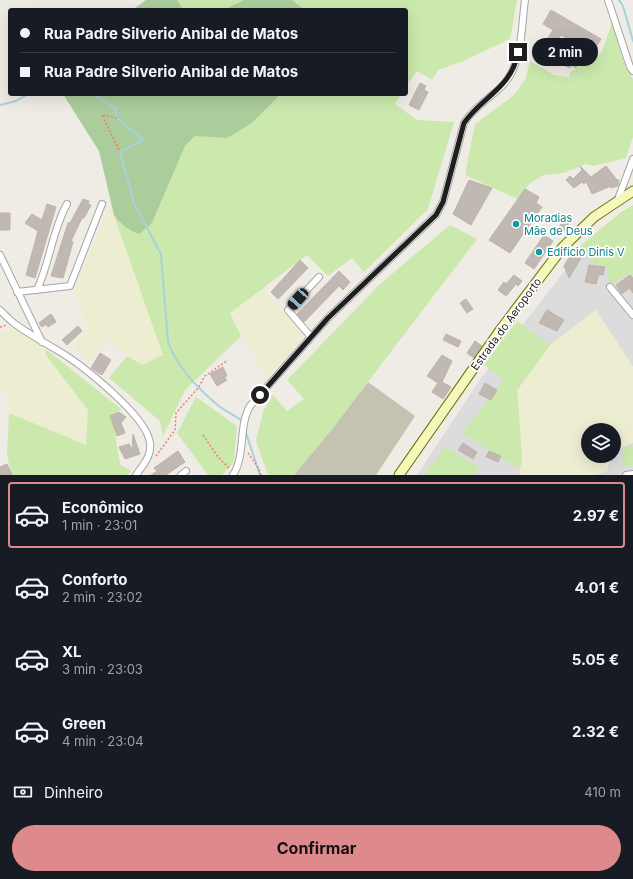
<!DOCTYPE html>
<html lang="pt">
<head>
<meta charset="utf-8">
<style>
	:root { --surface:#171b24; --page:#242831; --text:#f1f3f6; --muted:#9ea1a6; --line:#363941; --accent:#de898c }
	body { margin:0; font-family:Inter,sans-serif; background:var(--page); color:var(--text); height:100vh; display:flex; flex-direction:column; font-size:15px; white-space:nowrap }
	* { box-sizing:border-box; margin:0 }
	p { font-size:13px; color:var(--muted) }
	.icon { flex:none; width:22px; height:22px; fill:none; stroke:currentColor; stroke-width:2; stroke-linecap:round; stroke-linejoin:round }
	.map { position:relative; height:475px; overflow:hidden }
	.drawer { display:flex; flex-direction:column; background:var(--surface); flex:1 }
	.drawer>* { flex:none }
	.banner { position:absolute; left:8px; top:8px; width:400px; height:88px; border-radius:4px; box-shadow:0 4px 16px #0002; display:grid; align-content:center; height:88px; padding:0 12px; background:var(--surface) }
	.fabs { position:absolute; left:581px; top:423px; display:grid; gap:8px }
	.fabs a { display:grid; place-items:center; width:40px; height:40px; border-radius:50%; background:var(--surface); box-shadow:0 4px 16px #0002; font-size:20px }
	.end { position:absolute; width:18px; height:18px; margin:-9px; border:5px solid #1f1f1f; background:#fff; box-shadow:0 0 0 2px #fff }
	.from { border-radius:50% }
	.bubble { position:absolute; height:28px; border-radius:14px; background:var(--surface); box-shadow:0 4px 16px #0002; font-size:13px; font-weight:700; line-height:28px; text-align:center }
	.car { position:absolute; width:12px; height:24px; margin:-12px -6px; border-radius:5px; box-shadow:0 0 3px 1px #0007; background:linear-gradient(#222 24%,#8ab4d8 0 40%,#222 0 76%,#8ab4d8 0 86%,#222 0) }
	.banner b { display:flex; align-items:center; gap:14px; height:38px; font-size:15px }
	.banner b+b { border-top:1px solid var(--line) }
	.banner i { width:10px; height:10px; background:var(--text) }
	ul { padding:7px 0 0; list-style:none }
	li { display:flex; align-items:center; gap:12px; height:66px; margin:0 8px 6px; padding:0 4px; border:2px solid transparent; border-radius:4px }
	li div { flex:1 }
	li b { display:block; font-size:15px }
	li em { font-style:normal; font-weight:700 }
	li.active { border-color:var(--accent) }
	li>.icon { width:36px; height:36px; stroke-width:1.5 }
	.pay { display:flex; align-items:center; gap:10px; height:44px; padding:0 12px; font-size:15px }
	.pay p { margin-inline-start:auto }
	.primary-button { display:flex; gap:8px; margin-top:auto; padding:8px 12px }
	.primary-button a { flex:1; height:46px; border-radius:24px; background:var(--accent); color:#111; font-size:16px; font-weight:700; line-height:46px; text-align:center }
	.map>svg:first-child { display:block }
</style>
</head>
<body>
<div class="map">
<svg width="633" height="475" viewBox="0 0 633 475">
	<rect width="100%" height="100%" fill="#efece5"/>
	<!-- residential -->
	<path fill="#dddcdc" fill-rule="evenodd" d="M633,207v268h-216l64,-97 104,-133zM588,430h26v26h-26z"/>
	<!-- construction -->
	<path fill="#c4c3b1" d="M368,382l47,34 -39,59h-82l38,-46z"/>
	<!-- farmland -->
	<path fill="#ecedd1" d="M111,202l52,153 -21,10 -38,-25 -15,23 -15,-17 14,-18 -14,-38z
		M263,288l42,49 -39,40 -37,-64z
		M596,310l37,57v76l-19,8v-21h-26v26h23l-4,15 -11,4h-77l3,-17 -5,-68 33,-45z
		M14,329l33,21 -1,4 42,56 -2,36 -77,-33 2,-9 -11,-16v-55z"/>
	<!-- grass -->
	<path fill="#cbe8ad" d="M177,0h67l-21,10 -40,-1z
		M292,0h225l-7,39 -49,23 -23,8 -6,10 -15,-9 -11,16v-77h-101z
		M612,23l13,43 8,13v58l-7,21 -33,8 -7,-2 -22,9 -20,2 -14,8 -12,16 -53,-24 10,-51 39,-29 11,-15 5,-19 24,14 15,2 1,-5 31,-18z
		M281,94h120l-6,10 22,16 37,2 -26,87 -64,63 -12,-14 -24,18 -21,-21 -77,58 11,23 -56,54 -22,46 -3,-15 -51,-43 18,-22 15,9 21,-10 -49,-140 7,9 9,6 22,-7 33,-77 10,-10h13l44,-13z
		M633,205v70l-2,-2 -21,12 -4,-18 -15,-5 -11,-16 40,-33z
		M450,225l27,14 -145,190 -38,46h-26l-12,-34 7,-29 10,-17 14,16 17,-12 -17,-19 93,-96z
		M517,321l33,24 -33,45 5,68 -2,11 -58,-36 42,-53 -20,-15z
		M47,350l74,59 -9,6 8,49 11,7 -3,4h-117l-4,-21 2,-41 77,32 2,-35 -43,-56z
		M196,397l41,29 -3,36 -12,13h-14l-31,-42z
		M633,446v20l-12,2 3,-19z
		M445,447l35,21 -7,7h-49z"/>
	<!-- forest -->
	<path fill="#abcd9c" d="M146,0h31l6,9 4,1h-55z
		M244,0h48l13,10h-82z
		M63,94h218l-29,29 -25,15 -32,-2 -10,10 -33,77 -13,11c-11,-4 -18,-9 -25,-19l-15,-64z"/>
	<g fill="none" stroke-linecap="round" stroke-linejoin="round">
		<!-- stream -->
		<path stroke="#a7d1dc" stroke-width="2" d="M619,0l4,6 10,35
			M93,94l22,14 2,10 26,22 -23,12 14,51 27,51 7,88c9,25 30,47 52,65 7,5 17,9 23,15
			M0,105l16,-4 12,-7
			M245,430l15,45"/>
	</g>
	<!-- building -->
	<path fill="#c0b8b2" stroke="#c1b2a8" d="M551,10l50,29 -10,16 -6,-3 -9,16 -5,-3 -1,3 -7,-3 13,-21 -15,-9 -11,18 -8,-5 11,-18 -10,-6z
		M420,83l6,3 -2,4 4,2 -9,18 -10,-5z
		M580,166l11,11 15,-11 11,14h2l-1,6 -7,2v-2l-19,8 -6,-13 -2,3 -2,-2 -8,6 -8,-8 4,-4 3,3 9,-9z
		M469,180l23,8 -21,37 -18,-11z
		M525,189l14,8 -3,6 6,4 -32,46 -21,-13z
		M83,199l6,2 -1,3 3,1 -7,13h-2l-11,23 2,1 -10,36 -12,-2 17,-53h2z
		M47,204l9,3 -21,71 -9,-3 12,-44 -13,-8 7,-9 10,6z
		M0,213h10v17h-10z
		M566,217l5,3 -9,14 -5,-4z
		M544,235l9,6 -19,28 -9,-6z
		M575,247l9,6 -15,25 -5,-12z
		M300,260l8,8 -30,31 -7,-7z
		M589,265l16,2 -2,8 -4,-1 -3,10 -11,-2z
		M339,271l11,11 -7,8 -4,-4 -35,36 -7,-8z
		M514,275l8,6 -4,5 -2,-2 -10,12 -8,-6 6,-8 2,2z
		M630,275l3,3v15l-4,-5 -7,6 -6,-9z
		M466,299l7,10 -6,4 -7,-10z
		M547,310l17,10 -7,11 -18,-8z
		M51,314l5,8 -8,5 -2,-3 -4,3 -3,-4z
		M78,326l4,5 -15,14 -5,-5z
		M446,334l15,7 -3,6 -15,-7z
		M475,341l7,5 -8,12 -7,-5z
		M100,353l11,7 -9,15 -11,-7z
		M442,355l10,6 -10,21 9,5 -8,12 -11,-7 6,-9 -11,-7z
		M223,367l4,9 -3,1 3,3 -10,6 -7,-12z
		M485,383l12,7 -6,10 -12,-6z
		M119,412l7,5 -5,6 4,10 -8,3 -7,-20z
		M133,434l7,20 -15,5 -6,-12 10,-3 3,6z
		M463,443l14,9 -4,7 -15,-9z
		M178,451l7,11 -19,13h-15l6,-4 -3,-3z
		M489,451l12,5 -3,6 -12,-5z
		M7,464l5,11h-12v-8z"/>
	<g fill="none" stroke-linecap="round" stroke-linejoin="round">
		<!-- minor casing -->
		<g stroke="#a6a6a6" stroke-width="8">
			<path id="minor" d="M608,0l22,67 3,4
				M617,202l16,-43
				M0,255l42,87
				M610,287l23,28
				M37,290c13,-28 15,-59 30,-86
				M17,292l53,-6 32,-82
				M0,310c5,5 10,10 15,14 14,10 28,18 42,26 24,14 90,66 93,93 2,13 -7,22 -14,32
				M311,337l-23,-27 31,-33
				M181,475l5,-4
				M233,475c13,-20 5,-48 17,-69l78,-88 108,-103 7,-13 21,-79c10,-16 25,-24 38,-37 21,-21 19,-58 23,-86
				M626,475l7,-1"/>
		</g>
		<!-- secondary casing -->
		<g stroke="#6a7308" stroke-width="11">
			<path id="secondary" d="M399,475l102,-146 62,-82 31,-30 39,-26"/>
		</g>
		<!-- path -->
		<path stroke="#f57b71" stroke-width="1.5" stroke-dasharray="2 2" stroke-linecap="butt" d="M117,118l-15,-3 18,37
			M0,327l7,-2
			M203,435l15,22 12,12
			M248,453l11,16 2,6
			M156,456l19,-26 1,-17 22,-25 7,-12 23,-16"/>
		<!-- minor -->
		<use href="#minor" stroke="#fff" stroke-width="6"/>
		<!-- secondary -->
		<use href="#secondary" stroke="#f6f7bb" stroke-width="9"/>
	</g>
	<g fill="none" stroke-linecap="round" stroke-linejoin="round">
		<!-- route -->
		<path stroke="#1f1f1f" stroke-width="5" d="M260,395l68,-77 108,-103 7,-13 21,-79c19,-27 48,-35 54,-71"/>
	</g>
	<!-- markers -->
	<g fill="#0f9aa8" stroke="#fff" stroke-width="1.5">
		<circle cx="516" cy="224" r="4"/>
		<circle cx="539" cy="252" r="4"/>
	</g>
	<g text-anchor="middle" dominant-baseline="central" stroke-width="3.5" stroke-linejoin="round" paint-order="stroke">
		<!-- culture labels -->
		<g font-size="11" fill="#0d838f" stroke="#fff" text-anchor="start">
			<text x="524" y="218">Moradias<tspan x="524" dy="13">Mãe de Deus</tspan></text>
			<text x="547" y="252">Edifício Dinis V</text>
		</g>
		<!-- street labels -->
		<g font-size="11" fill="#1f1f1f" stroke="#fff">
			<text transform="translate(506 324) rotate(-54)">Estrada do Aeroporto</text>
		</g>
	</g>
</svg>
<div class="fabs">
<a><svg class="icon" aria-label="layers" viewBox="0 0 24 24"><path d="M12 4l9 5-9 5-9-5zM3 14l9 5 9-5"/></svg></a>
</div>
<i class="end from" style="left:260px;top:395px"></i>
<i class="end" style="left:518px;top:52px"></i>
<div class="bubble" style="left:532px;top:38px;width:66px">2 min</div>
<i class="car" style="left:298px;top:299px;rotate:222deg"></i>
<div class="banner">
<b><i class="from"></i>Rua Padre Silverio Anibal de Matos</b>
<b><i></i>Rua Padre Silverio Anibal de Matos</b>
</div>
</div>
<section class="drawer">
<ul>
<li class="active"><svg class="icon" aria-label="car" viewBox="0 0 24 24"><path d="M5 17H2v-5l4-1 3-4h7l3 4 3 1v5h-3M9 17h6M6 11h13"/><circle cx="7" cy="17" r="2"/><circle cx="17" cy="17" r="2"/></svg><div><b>Econômico</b><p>1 min · 23:01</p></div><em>2.97 €</em></li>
<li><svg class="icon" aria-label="car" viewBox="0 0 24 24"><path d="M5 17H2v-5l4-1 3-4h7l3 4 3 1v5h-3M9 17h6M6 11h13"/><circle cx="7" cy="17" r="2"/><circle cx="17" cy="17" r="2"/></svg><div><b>Conforto</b><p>2 min · 23:02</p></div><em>4.01 €</em></li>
<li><svg class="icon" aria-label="car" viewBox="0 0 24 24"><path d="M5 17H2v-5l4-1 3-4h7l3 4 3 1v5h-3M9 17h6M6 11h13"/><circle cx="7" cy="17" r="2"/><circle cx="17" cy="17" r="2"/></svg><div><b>XL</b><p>3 min · 23:03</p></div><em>5.05 €</em></li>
<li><svg class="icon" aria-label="car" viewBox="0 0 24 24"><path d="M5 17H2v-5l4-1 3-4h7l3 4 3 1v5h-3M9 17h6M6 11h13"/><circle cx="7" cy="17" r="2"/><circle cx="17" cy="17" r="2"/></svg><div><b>Green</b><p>4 min · 23:04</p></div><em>2.32 €</em></li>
</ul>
<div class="pay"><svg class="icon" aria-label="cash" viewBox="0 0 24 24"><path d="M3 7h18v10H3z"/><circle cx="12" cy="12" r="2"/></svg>Dinheiro<p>410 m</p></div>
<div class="primary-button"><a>Confirmar</a></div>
</section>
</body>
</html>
